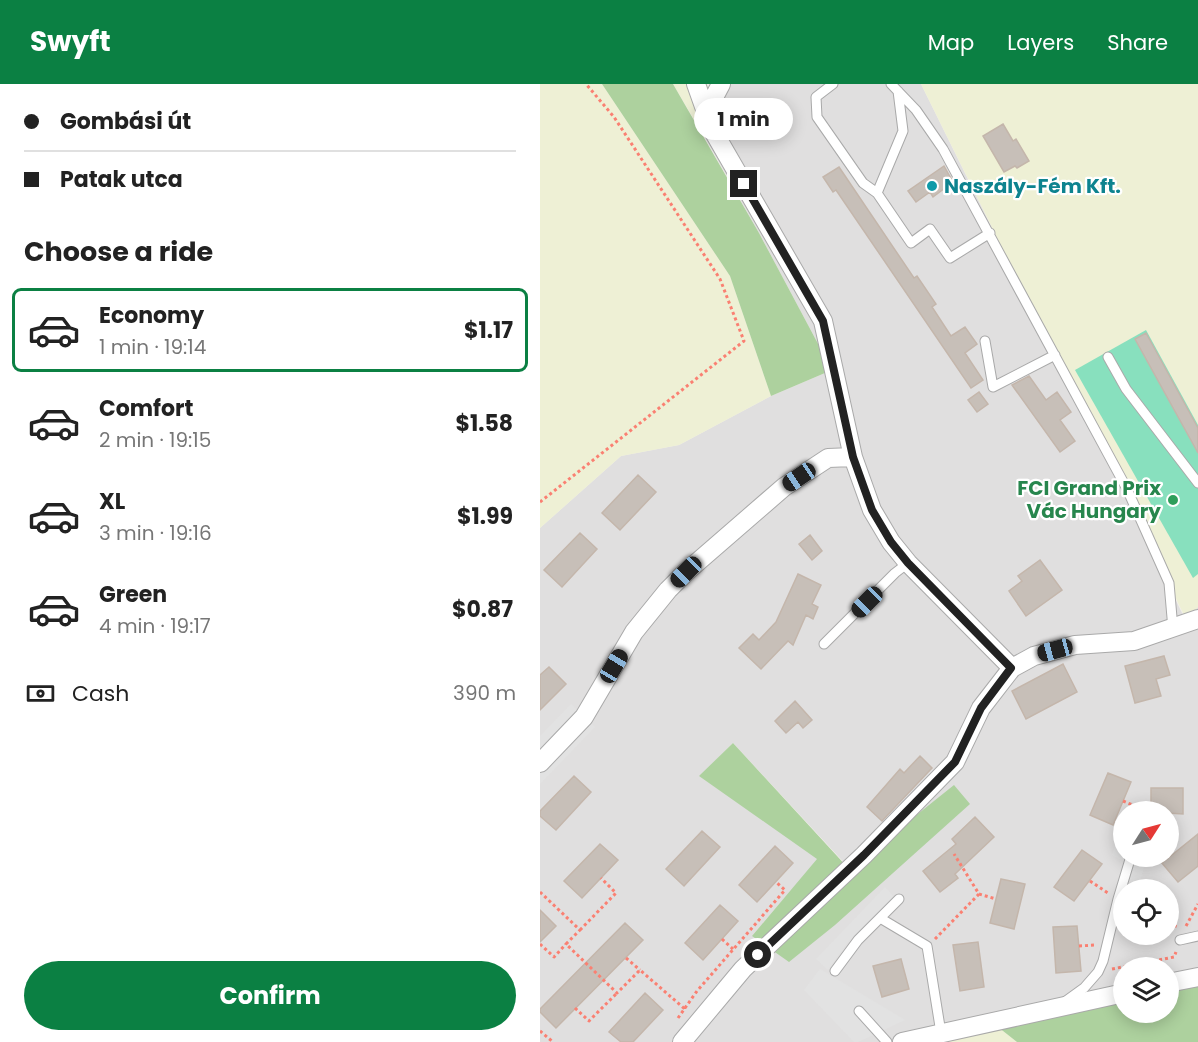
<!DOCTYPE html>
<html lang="en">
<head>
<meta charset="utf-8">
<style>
	:root { --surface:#fff; --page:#f2f2f2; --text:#222; --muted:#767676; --line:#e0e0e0; --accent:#0b8043 }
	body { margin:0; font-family:Poppins,sans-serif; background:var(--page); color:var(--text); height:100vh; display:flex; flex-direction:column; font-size:22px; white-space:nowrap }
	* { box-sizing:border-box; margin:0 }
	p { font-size:20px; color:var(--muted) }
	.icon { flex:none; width:33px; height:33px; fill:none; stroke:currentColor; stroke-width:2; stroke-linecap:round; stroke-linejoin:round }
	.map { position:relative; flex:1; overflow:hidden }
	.sheet { display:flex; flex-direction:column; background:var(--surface); width:540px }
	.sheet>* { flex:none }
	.banner { display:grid; align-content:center; height:132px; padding:0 24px; background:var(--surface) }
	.needle { width:39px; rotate:54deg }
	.tools { position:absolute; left:573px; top:717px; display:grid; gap:12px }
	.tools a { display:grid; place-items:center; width:66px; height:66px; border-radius:50%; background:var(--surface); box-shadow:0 3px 15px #0003; font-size:30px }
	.end { position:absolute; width:27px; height:27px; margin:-14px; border:8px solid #222; background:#fff; box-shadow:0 0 0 3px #fff }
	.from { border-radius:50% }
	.bubble { position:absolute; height:42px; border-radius:21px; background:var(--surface); box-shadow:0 3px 15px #0003; font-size:20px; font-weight:700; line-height:42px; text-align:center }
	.car { position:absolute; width:18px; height:36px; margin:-18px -9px; border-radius:8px; box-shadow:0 0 4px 2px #0007; background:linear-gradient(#222 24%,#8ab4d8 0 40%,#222 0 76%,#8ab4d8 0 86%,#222 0) }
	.banner b { display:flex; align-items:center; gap:21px; height:57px; font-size:22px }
	.banner b+b { border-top:2px solid var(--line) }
	.banner i { width:15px; height:15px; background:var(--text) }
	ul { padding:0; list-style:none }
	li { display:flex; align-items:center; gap:18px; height:84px; margin:0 12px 9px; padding:0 12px; border:3px solid transparent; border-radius:9px }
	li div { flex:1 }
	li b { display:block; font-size:22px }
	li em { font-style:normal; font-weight:700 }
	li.current { border-color:var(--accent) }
	li>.icon { width:54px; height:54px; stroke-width:1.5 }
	h2 { padding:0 24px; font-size:27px; line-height:72px }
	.pay { display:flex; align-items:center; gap:15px; height:66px; padding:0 24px; font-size:22px }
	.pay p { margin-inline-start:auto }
	.cta { display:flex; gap:12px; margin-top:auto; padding:12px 24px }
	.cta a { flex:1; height:69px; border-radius:36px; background:var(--accent); color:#fff; font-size:24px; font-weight:700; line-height:69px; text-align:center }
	header { display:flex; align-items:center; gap:36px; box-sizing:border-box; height:84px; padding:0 30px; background:var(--accent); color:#fff }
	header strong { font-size:28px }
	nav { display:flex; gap:33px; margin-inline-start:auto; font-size:21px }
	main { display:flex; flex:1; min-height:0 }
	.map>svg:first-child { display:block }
</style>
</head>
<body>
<header>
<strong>Swyft</strong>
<nav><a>Map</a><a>Layers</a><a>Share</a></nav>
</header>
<main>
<section class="sheet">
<div class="banner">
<b><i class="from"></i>Gombási út</b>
<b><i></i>Patak utca</b>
</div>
<h2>Choose a ride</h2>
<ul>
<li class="current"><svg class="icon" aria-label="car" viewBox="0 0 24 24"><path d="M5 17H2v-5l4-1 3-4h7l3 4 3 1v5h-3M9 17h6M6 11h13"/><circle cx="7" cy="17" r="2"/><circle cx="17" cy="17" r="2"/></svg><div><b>Economy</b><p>1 min · 19:14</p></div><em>$1.17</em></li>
<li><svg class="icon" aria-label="car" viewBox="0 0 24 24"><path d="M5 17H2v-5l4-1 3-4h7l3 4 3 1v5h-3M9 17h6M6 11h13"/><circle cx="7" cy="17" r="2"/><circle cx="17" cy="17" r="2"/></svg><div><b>Comfort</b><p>2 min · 19:15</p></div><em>$1.58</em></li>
<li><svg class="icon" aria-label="car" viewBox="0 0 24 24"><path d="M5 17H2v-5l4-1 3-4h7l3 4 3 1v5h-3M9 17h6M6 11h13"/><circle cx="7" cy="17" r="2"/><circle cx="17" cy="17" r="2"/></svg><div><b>XL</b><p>3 min · 19:16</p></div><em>$1.99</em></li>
<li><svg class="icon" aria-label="car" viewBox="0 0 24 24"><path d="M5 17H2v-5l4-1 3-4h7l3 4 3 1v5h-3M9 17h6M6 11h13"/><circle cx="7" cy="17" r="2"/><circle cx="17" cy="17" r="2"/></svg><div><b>Green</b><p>4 min · 19:17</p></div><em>$0.87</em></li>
</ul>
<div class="pay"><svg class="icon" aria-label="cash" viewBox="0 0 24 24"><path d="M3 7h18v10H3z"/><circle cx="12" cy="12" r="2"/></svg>Cash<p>390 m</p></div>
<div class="cta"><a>Confirm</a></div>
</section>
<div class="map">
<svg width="658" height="958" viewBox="0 0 658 958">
	<rect width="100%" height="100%" fill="#f2efe9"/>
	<!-- residential -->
	<path fill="#e0dfdf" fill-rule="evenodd" d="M188,0h193l264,535 13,-12v378l-29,6 -1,-23h-44l-1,32 -197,42h-386v-514l81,-72 58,-11 92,-49 61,-26 -73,-137 -54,-95zM193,659l117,126 104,-83 15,18 -37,32 -180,100 66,-77 -118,-83zM584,728h44v44h-44zM584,806h44v44h-44z"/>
	<!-- farmland -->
	<path fill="#eef0d5" d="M0,0h62l128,192 41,120 -92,49 -58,11 -81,72z
		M133,0h34l8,29 -10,25z
		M381,0h277v523l-12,12z
		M458,943l19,15h-91z"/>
	<!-- forest -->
	<path fill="#add19e" d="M62,0h71l86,149 73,137 -61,26 -41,-120z
		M193,659l116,126 105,-84 16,19 -135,121 -46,37 -37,-26 65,-77 -118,-83z
		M658,901v57h-181l-19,-15 125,-27 1,12h44l1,-21z"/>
	<!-- pitch -->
	<path fill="#88e0be" d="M606,246l52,95v149l-5,4 -118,-208z"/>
	<!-- parking -->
	<path fill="#e2e2e2" d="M31,620l24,23 -55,57v-48z
		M578,754l5,2 1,16 23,1 -8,27 -12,-3 5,-15 -20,-11z
		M345,803l9,10 -47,46 -19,27 -12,-11z
		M280,885l85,51 -47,22h-4l-50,-52z"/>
	<!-- building -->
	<path fill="#c7bfb8" stroke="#c4b6ab" stroke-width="1.5" d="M463,40l10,17 3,-2 13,22 -12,7 -2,-2 -11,6 -21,-36z
		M404,82l9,16 -20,15 -3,-5 -14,10 -8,-11z
		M299,83l75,111 3,-2 19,28 -4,3 19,29 14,-9 12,17 -12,9 18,27 -12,8 -135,-198 -3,2 -10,-15z
		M606,249l52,95v25l-63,-114z
		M489,292l17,24 11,-8 14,20 -11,8 15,21 -15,11 -48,-67z
		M439,308l9,12 -11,8 -9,-12z
		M98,391l18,17 -36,38 -18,-17z
		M40,449l17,16 -35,38 -18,-17z
		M270,451l12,16 -10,9 -13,-16z
		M500,476l22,30 -36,26 -17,-25 13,-10 -4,-5z
		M258,490l23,11 -9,19 6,3 -5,12 -7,-4 -13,30 -5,-4 -27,28 -22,-21 14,-14 6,6 17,-18z
		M624,572l6,19 -14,4 5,17 -26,7 -10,-37z
		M523,580l14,28 -51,27 -14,-28z
		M9,583l17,17 -26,26v-35z
		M255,617l17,19 -9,8 -5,-6 -12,11 -11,-12z
		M380,672l12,12 -50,53 -15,-14 33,-38 4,4z
		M568,689l23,9 -18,43 -23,-10z
		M34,692l17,16 -35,38 -16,-14v-5z
		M611,704h32v26l-32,-2z
		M435,733l19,20 -39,37 3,4 -18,14 -17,-21 33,-27 -4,-5z
		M162,747l18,16 -36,39 -18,-17z
		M658,750v32l-20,16 -16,-19z
		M60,760l18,16 -36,38 -18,-17z
		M235,762l18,17 -36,39 -18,-17z
		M542,766l20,14 -28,37 -20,-14z
		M461,795l24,5 -11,45 -24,-6z
		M180,821l18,16 -35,39 -18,-17z
		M0,826l16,16 -16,16z
		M85,839l18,17 -87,88 -16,-16v-3z
		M537,842l4,45 -25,2 -3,-46z
		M438,858l6,45 -24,4 -7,-46z
		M361,875l8,30 -27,8 -9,-31z
		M105,909l18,17 -30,32h-12l-12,-10z"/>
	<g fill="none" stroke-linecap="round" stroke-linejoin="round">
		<!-- service casing -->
		<g stroke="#a9a9a9" stroke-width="11">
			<path id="service" d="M293,0l-17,13 1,20 46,66 14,10 34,50 19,-14 20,29 40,-25
				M351,0l25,26 27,39 184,340 42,94 4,46
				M337,109l26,-62 -5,-40
				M445,257l8,46 62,-32
				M568,273l18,32 72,94
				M284,560l71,-71 13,-10
				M340,834l47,28 14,87
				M640,856l18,-4
				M295,887l23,-31 41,-41
				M526,917l18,-13 14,-16 5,-11 15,-62 13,-43
				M319,927l28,31"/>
		</g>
		<!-- minor casing -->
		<g stroke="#a9a9a9" stroke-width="20">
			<path id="minor" d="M156,0l16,45 111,192 30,136 19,53 19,32 17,21 104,105
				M171,37v-18l10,-19
				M0,679l44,-46 50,-85 34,-42 18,-18 98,-85 44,-29 25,-1
				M628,899l30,-6
				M142,958l61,-73 121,-114 91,-93 26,-54 31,-40 22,-12 41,-11 59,-4 64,-22
				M362,958l222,-49"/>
		</g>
		<!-- path -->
		<path stroke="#fa8072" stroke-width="3" stroke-dasharray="3 3" stroke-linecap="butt" d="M0,418l204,-161 -24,-62 -106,-162 -28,-33
			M583,717l19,8
			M601,728l1,-8
			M628,746l2,-16
			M550,797l18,12
			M0,808l40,38 -14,14 51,49 23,-23 46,40
			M439,810l17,5
			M628,840l11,3
			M646,842l12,-22
			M40,846l36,-37 -15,-15
			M182,855l11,10
			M395,855l44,-45 -25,-40
			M0,860l14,13 12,-13
			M539,862l16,-1
			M86,874l14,12
			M572,885l62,-12 2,-5
			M35,924l14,13 28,-28
			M138,934l19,-27 88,-101 -9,-8
			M0,947l13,11"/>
		<!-- service -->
		<use href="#service" stroke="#fff" stroke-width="9"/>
		<!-- minor -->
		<use href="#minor" stroke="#fff" stroke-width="18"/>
	</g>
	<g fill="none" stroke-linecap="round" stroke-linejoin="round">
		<!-- route -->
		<path stroke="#222" stroke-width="8" d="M204,100l79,137 30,136 19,53 19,32 17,21 103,105 -30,40 -26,54 -91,93 -106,100"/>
	</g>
	<!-- markers -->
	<circle fill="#0f9aa8" stroke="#fff" stroke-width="2" cx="392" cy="102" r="6"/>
	<circle fill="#2e9e5b" stroke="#fff" stroke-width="2" cx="633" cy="416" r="6"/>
	<g text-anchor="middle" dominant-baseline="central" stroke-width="4.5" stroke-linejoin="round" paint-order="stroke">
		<!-- culture labels -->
		<g font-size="20" font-weight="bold" fill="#0d838f" stroke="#fff" text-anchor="start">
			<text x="404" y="102">Naszály-Fém Kft.</text>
		</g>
		<!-- leisure labels -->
		<g font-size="20" font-weight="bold" fill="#27864d" stroke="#fff" text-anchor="end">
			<text x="621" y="404">FCI Grand Prix<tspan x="621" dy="23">Vác Hungary</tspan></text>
		</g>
	</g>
</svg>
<div class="tools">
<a><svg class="needle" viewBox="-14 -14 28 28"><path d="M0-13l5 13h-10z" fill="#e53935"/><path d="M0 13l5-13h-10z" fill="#767676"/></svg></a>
<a><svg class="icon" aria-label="locate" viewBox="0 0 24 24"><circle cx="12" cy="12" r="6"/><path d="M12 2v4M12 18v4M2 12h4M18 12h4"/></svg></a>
<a><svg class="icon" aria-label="layers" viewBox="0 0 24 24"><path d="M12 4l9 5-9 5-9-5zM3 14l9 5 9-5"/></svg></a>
</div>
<i class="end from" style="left:218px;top:871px"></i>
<i class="end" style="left:204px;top:100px"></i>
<div class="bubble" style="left:154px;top:14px;width:99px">1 min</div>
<i class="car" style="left:259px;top:393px;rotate:236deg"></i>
<i class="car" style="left:146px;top:488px;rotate:225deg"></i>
<i class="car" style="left:327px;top:518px;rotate:225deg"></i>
<i class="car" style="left:515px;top:566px;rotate:255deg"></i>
<i class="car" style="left:74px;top:582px;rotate:31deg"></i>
</div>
</main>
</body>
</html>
